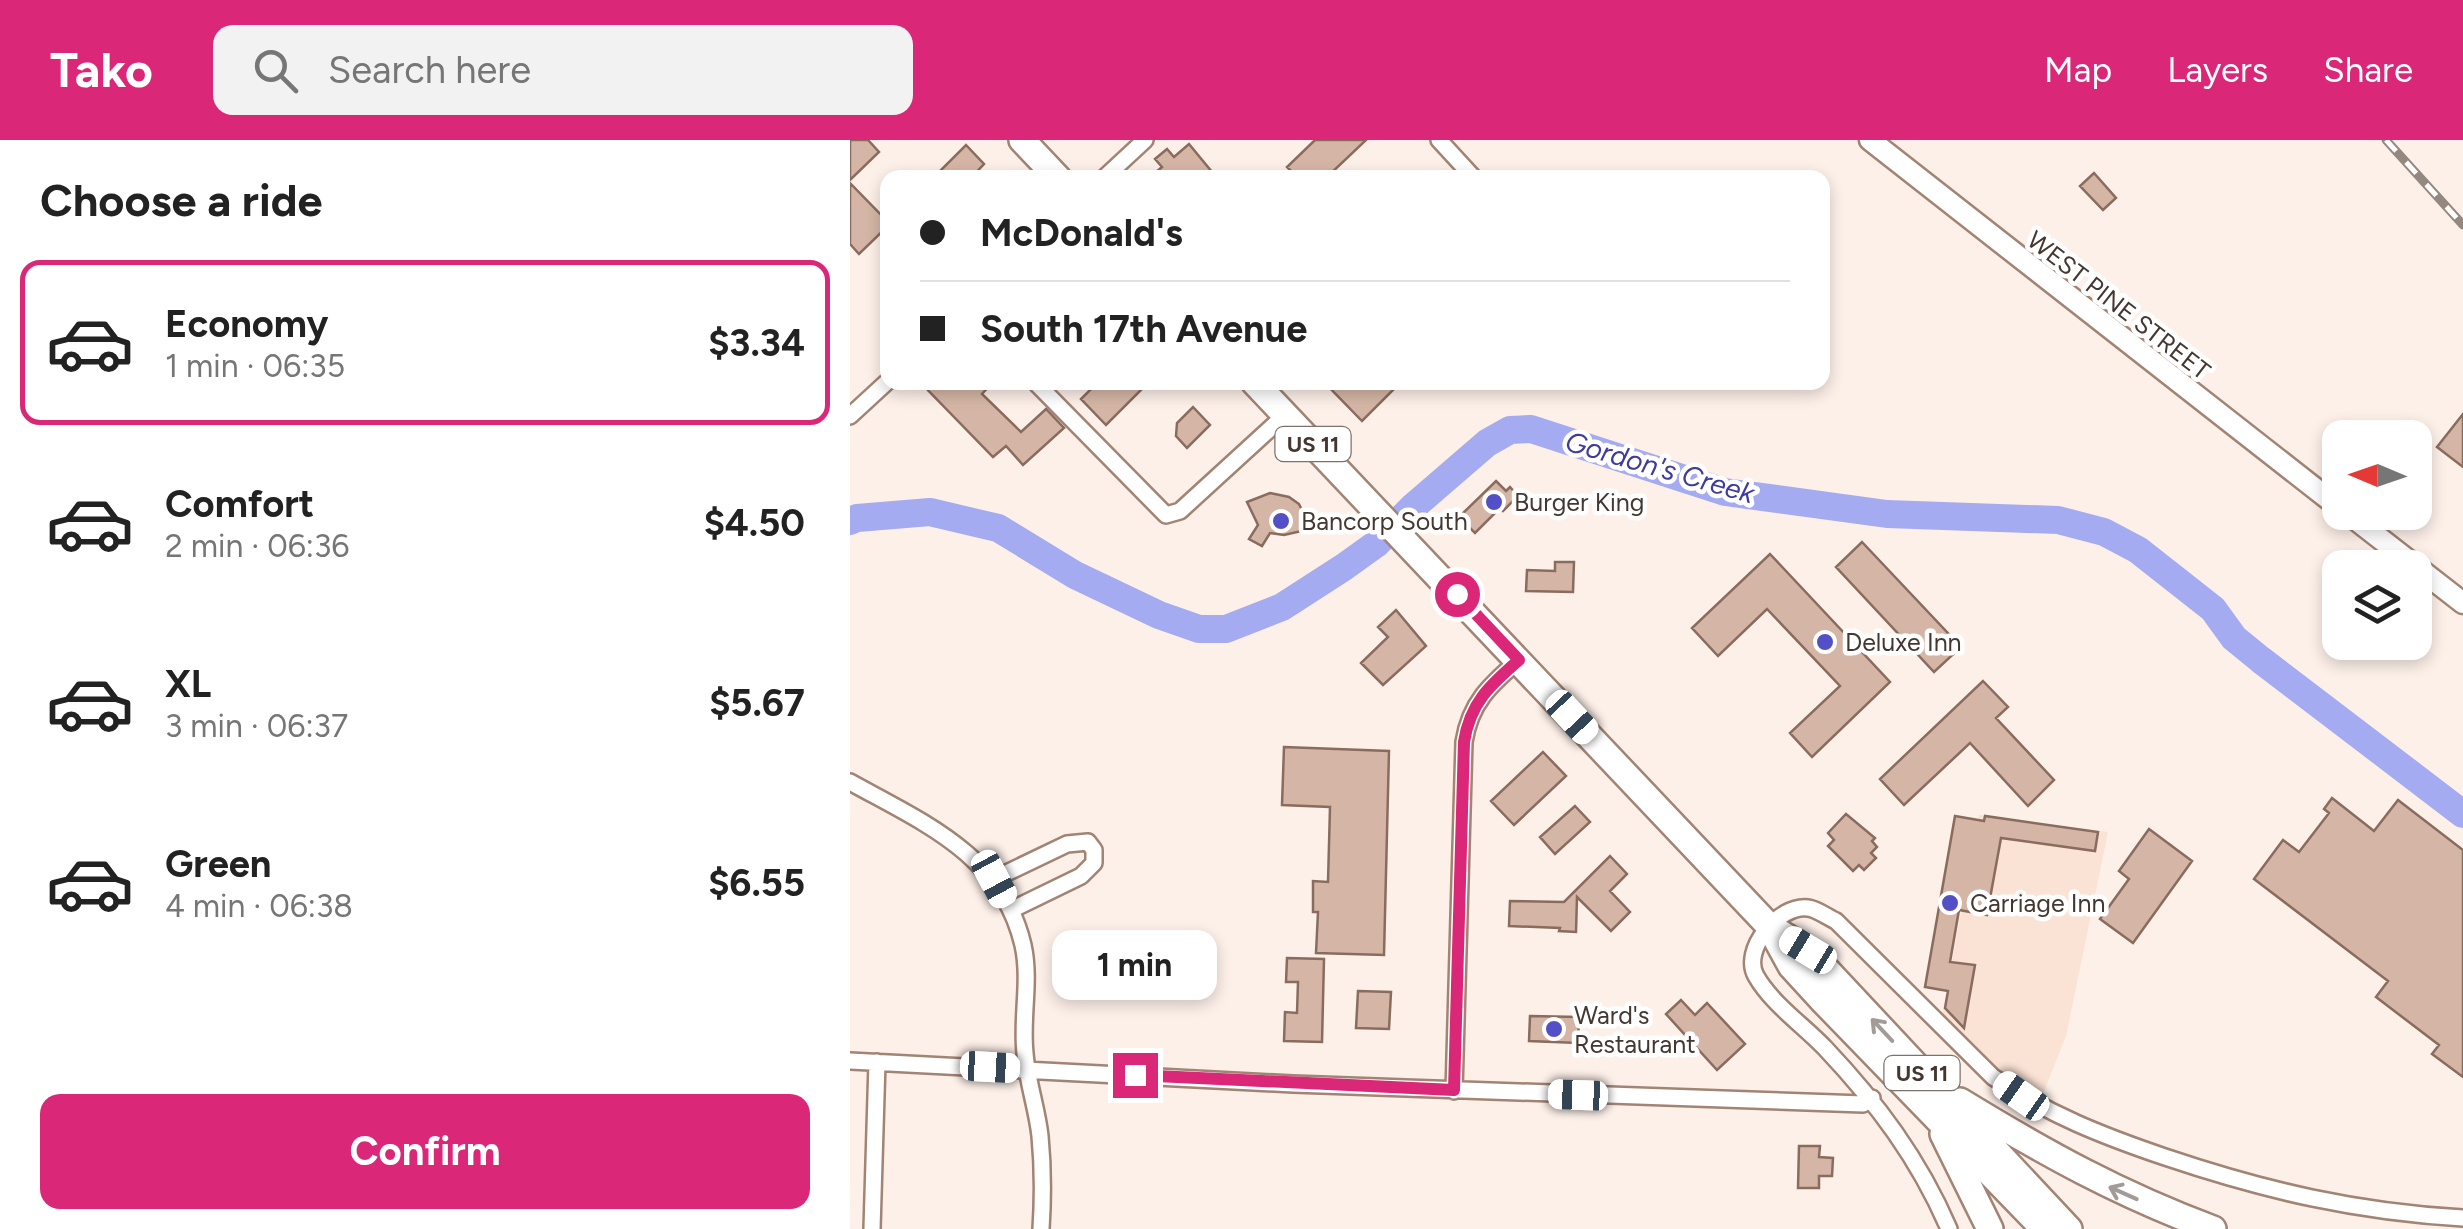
<!DOCTYPE html>
<html lang="en">
<head>
<meta charset="utf-8">
<style>
	:root { --surface:#fff; --page:#f2f2f2; --text:#222; --muted:#767676; --line:#e0e0e0; --accent:#db2777 }
	body { margin:0; font-family:Figtree,sans-serif; background:var(--page); color:var(--text); height:100vh; display:flex; flex-direction:column; font-size:38px; white-space:nowrap }
	* { box-sizing:border-box; margin:0 }
	p { font-size:32px; color:var(--muted) }
	.icon { flex:none; width:55px; height:55px; fill:none; stroke:currentColor; stroke-width:2; stroke-linecap:round; stroke-linejoin:round }
	.map { position:relative; flex:1; overflow:hidden }
	.sheet { display:flex; flex-direction:column; background:var(--surface); width:850px }
	.sheet>* { flex:none }
	.top-card { position:absolute; left:30px; top:30px; width:950px; height:220px; border-radius:20px; box-shadow:0 5px 15px #0003; display:grid; align-content:center; height:220px; padding:0 40px; background:var(--surface) }
	.needle { width:65px; rotate:272deg }
	.fabs { position:absolute; left:1472px; top:280px; display:grid; gap:20px }
	.fabs a { display:grid; place-items:center; width:110px; height:110px; border-radius:20px; background:var(--surface); box-shadow:0 5px 15px #0003; font-size:50px }
	.end { position:absolute; width:45px; height:45px; margin:-22px; border:12px solid #db2777; background:#fff; box-shadow:0 0 0 5px #fff }
	.from { border-radius:50% }
	.bubble { position:absolute; height:70px; border-radius:20px; background:var(--surface); box-shadow:0 5px 15px #0003; font-size:32px; font-weight:700; line-height:70px; text-align:center }
	.car { position:absolute; width:30px; height:60px; margin:-30px -15px; border-radius:12px; box-shadow:0 0 8px 2px #0007; background:linear-gradient(#fff 24%,#345 0 40%,#fff 0 76%,#345 0 86%,#fff 0) }
	.top-card b { display:flex; align-items:center; gap:35px; height:95px; font-size:38px }
	.top-card b+b { border-top:2px solid var(--line) }
	.top-card i { width:25px; height:25px; background:var(--text) }
	ul { padding:0; list-style:none }
	li { display:flex; align-items:center; gap:30px; height:165px; margin:0 20px 15px; padding:0 20px; border:5px solid transparent; border-radius:20px }
	li div { flex:1 }
	li b { display:block; font-size:38px }
	li em { font-style:normal; font-weight:700 }
	li.active { border-color:var(--accent) }
	li>.icon { width:90px; height:90px; stroke-width:1.5 }
	h2 { padding:0 40px; font-size:45px; line-height:120px }
	.cta { display:flex; gap:20px; margin-top:auto; padding:20px 40px }
	.cta a { flex:1; height:115px; border-radius:20px; background:var(--accent); color:#fff; font-size:40px; font-weight:700; line-height:115px; text-align:center }
	header { display:flex; align-items:center; gap:60px; box-sizing:border-box; height:140px; padding:0 50px; background:var(--accent); color:#fff }
	header strong { font-size:48px }
	nav { display:flex; gap:55px; margin-inline-start:auto; font-size:35px }
	.search { width:700px; height:90px; background:var(--page); display:flex; align-items:center; gap:25px; box-sizing:border-box; padding:0 35px; border-radius:20px; color:var(--muted); font-size:38px }
	main { display:flex; flex:1; min-height:0 }
	.map>svg:first-child { display:block }
</style>
</head>
<body>
<header>
<strong>Tako</strong>
<div class="search"><svg class="icon" aria-label="search" viewBox="0 0 24 24"><circle cx="10" cy="10" r="6"/><path d="M15 15l6 6"/></svg>Search here</div>
<nav><a>Map</a><a>Layers</a><a>Share</a></nav>
</header>
<main>
<section class="sheet">
<h2>Choose a ride</h2>
<ul>
<li class="active"><svg class="icon" aria-label="car" viewBox="0 0 24 24"><path d="M5 17H2v-5l4-1 3-4h7l3 4 3 1v5h-3M9 17h6M6 11h13"/><circle cx="7" cy="17" r="2"/><circle cx="17" cy="17" r="2"/></svg><div><b>Economy</b><p>1 min · 06:35</p></div><em>$3.34</em></li>
<li><svg class="icon" aria-label="car" viewBox="0 0 24 24"><path d="M5 17H2v-5l4-1 3-4h7l3 4 3 1v5h-3M9 17h6M6 11h13"/><circle cx="7" cy="17" r="2"/><circle cx="17" cy="17" r="2"/></svg><div><b>Comfort</b><p>2 min · 06:36</p></div><em>$4.50</em></li>
<li><svg class="icon" aria-label="car" viewBox="0 0 24 24"><path d="M5 17H2v-5l4-1 3-4h7l3 4 3 1v5h-3M9 17h6M6 11h13"/><circle cx="7" cy="17" r="2"/><circle cx="17" cy="17" r="2"/></svg><div><b>XL</b><p>3 min · 06:37</p></div><em>$5.67</em></li>
<li><svg class="icon" aria-label="car" viewBox="0 0 24 24"><path d="M5 17H2v-5l4-1 3-4h7l3 4 3 1v5h-3M9 17h6M6 11h13"/><circle cx="7" cy="17" r="2"/><circle cx="17" cy="17" r="2"/></svg><div><b>Green</b><p>4 min · 06:38</p></div><em>$6.55</em></li>
</ul>
<div class="cta"><a>Confirm</a></div>
</section>
<div class="map">
<svg width="1613" height="1089" viewBox="0 0 1613 1089">
	<rect width="100%" height="100%" fill="#fdf0e9"/>
	<!-- built -->
	<path fill="#fae2d5" d="M1129,675l129,17 -42,204 -25,63 -51,-35 -48,-49z"/>
	<g fill="none" stroke-linecap="round" stroke-linejoin="round">
		<!-- river -->
		<path stroke="#a4abf1" stroke-width="28" d="M0,381l7,-3 73,-6 68,16 77,47 84,40 40,14h27l56,-22 62,-40 32,-23 38,-38 73,-63 23,-13 21,-1 194,63 162,22 171,6 46,12 34,18 75,59 21,29 27,22 202,154"/>
	</g>
	<!-- building -->
	<path fill="#d5b6a6" stroke="#896c5d" stroke-width="2.5" d="M0,0h18l11,12 -29,28z
		M465,0h51l-40,38h-28l-11,-11z
		M339,4l28,34h-68l13,-11 -7,-8 12,-10 7,8z
		M116,5l18,19 -13,14h-38z
		M1244,33l22,25 -13,12 -23,-24z
		M0,43l38,39v4l-29,28 -9,-10z
		M70,242h73l-11,12 39,38 25,-23 18,19 -41,37 -17,-19 -13,11z
		M248,242h51l-43,43 -25,-26z
		M474,242h77l-39,39z
		M343,267l17,18 -23,23 -11,-12 1,-13z
		M1613,274v53l-26,-20z
		M646,341l10,10 4,-4 8,9 -15,15 -3,-3 -25,25 -16,-16z
		M420,353l19,4 10,7 7,14v12l-22,5 -14,-2 -8,13 -13,-7 9,-14 -11,-23z
		M1012,402l99,105 -27,25 -98,-105z
		M920,414l120,128 -78,75 -22,-24 50,-47 -73,-77 -49,47 -26,-28z
		M705,422h19l-1,30 -47,-1 1,-21 28,1z
		M546,470l30,36 -43,39 -22,-22 27,-26 -10,-10z
		M1133,541l25,26 -12,11 58,62 -26,26 -58,-63 -66,62 -24,-26z
		M434,607l105,4 -5,204 -68,-2 2,-41h-5v-31l15,1 2,-75 -48,-2z
		M693,612l23,24 -52,49 -23,-24z
		M1482,658l42,33 24,-31 65,50v227l-31,-23 7,-9 -63,-48 12,-16 -134,-102 29,-39 16,12 30,-39 -5,-4z
		M725,666l15,16 -35,32 -15,-17z
		M996,674l29,24 -3,3 5,6 -6,6 5,5 -12,12 -5,-5 -6,6 -25,-25 6,-6 -6,-7z
		M1105,676l29,5 1,-5 113,16 -3,19 -94,-13 -14,77 -28,-5 -9,52 25,3 -11,63 -19,-20 3,-17 -23,-4z
		M1299,689l43,32 -59,82 -33,-24 29,-40 -10,-8z
		M760,716l17,18 -17,17 20,21 -19,19 -34,-34 -1,35 -17,-1 1,-3 -51,-2 1,-25 54,1z
		M437,818l37,1 -2,83 -38,-1 1,-29 12,1 1,-31h-12z
		M508,851l33,1 -2,37 -33,-1z
		M831,860l14,15 12,-12 38,41 -28,26 -51,-56z
		M680,876l49,1 -1,26 -49,-2z
		M949,1006h21l-1,11 14,1 -1,18h-13v12h-21z"/>
	<g fill="none" stroke-linecap="round" stroke-linejoin="round">
		<!-- minor casing -->
		<g stroke="#a18474" stroke-width="20">
			<path id="minor" d="M589,0l35,38
				M254,38l41,-38
				M185,242l131,133 14,-4 105,-96
				M0,276l38,-35
				M0,642c74,41 152,73 173,163 8,36 -2,72 2,108 2,28 12,55 15,83 3,31 3,62 1,93
				M144,739l73,-35 21,-2 6,8v13l-13,13 -70,34
				M0,921l443,23 570,20 9,-6
				M604,951l10,-349c6,-39 26,-57 55,-82
				M22,1089l5,-167
				M1099,1089c-30,-70 -72,-126 -124,-181 -22,-23 -53,-44 -69,-72 -15,-26 23,-72 52,-68 9,1 19,9 28,13l157,156c54,37 110,59 172,80 101,34 192,55 298,61"/>
		</g>
		<!-- tertiary casing -->
		<g stroke="#a18474" stroke-width="25">
			<path id="tertiary" d="M1020,0l470,368
				M1496,372l117,91"/>
		</g>
		<!-- primary casing -->
		<g stroke="#a18474" stroke-width="30">
			<path id="primary" d="M172,0l36,38
				M404,242l515,544 22,40 33,36 220,227
				M919,786l39,24 261,279
				M1110,961c85,52 159,93 253,128
				M1093,994l47,95"/>
		</g>
		<!-- minor -->
		<use href="#minor" stroke="#fff" stroke-width="15"/>
		<!-- tertiary -->
		<use href="#tertiary" stroke="#fff" stroke-width="20"/>
		<!-- primary -->
		<use href="#primary" stroke="#fff" stroke-width="25"/>
		<!-- rail casing -->
		<g stroke="#958881" stroke-width="9">
			<path id="rail" d="M1536,0l77,85"/>
		</g>
		<!-- rail -->
		<use href="#rail" stroke="#fff" stroke-width="5" stroke-dasharray="15" stroke-linecap="butt"/>
	</g>
	<!-- one-way arrows -->
	<defs><path id="oneway-shaft" d="M-6 0H5M1.5-3L5.5 0L1.5 3" fill="none" stroke-width="1.6" stroke-linecap="round" stroke-linejoin="round" transform="scale(2.5)"/></defs>
	<g stroke="#a29b98">
		<use href="#oneway-shaft" transform="translate(1032 890) rotate(-133)"/>
		<use href="#oneway-shaft" transform="translate(1273 1053) rotate(-156)"/>
	</g>
	<g fill="none" stroke-linecap="round" stroke-linejoin="round">
		<!-- route -->
		<path stroke="#db2777" stroke-width="12" d="M285,935l319,15 10,-348c6,-39 26,-57 55,-82l-62,-66"/>
	</g>
	<!-- markers -->
	<g fill="#534fc6" stroke="#fff" stroke-width="4">
		<circle cx="644" cy="362" r="10"/>
		<circle cx="431" cy="381" r="10"/>
		<circle cx="975" cy="502" r="10"/>
		<circle cx="1100" cy="763" r="10"/>
		<circle cx="704" cy="889" r="10"/>
	</g>
	<g text-anchor="middle" dominant-baseline="central" stroke-width="9" stroke-linejoin="round" paint-order="stroke">
		<!-- shield labels -->
		<g fill="#fff" stroke="#7c736e" stroke-width="2.5">
			<rect x="425.5" y="287" width="75" height="34" rx="8"/>
			<rect x="1034.5" y="916" width="75" height="34" rx="8"/>
		</g>
		<g font-size="22" font-weight="bold" fill="#443730">
			<text x="463" y="304">US 11</text>
			<text x="1072" y="933">US 11</text>
		</g>
		<!-- street labels -->
		<g font-size="25" fill="#443730" stroke="#fff">
			<text transform="translate(1269 165) rotate(38)">WEST PINE STREET</text>
		</g>
		<!-- poi labels -->
		<g font-size="25" fill="#443730" stroke="#fff" text-anchor="start">
			<text x="664" y="362">Burger King</text>
			<text x="451" y="381">Bancorp South</text>
			<text x="995" y="502">Deluxe Inn</text>
			<text x="1120" y="763">Carriage Inn</text>
			<text x="724" y="875">Ward's<tspan x="724" dy="29">Restaurant</tspan></text>
		</g>
		<!-- water labels -->
		<g font-size="28" font-style="italic" fill="#3f3a9e" stroke="#fff">
			<text transform="translate(810 327) rotate(16)">Gordon's Creek</text>
		</g>
	</g>
</svg>
<div class="fabs">
<a><svg class="needle" viewBox="-14 -14 28 28"><path d="M0-13l5 13h-10z" fill="#e53935"/><path d="M0 13l5-13h-10z" fill="#767676"/></svg></a>
<a><svg class="icon" aria-label="layers" viewBox="0 0 24 24"><path d="M12 4l9 5-9 5-9-5zM3 14l9 5 9-5"/></svg></a>
</div>
<i class="end from" style="left:607px;top:454px"></i>
<i class="end" style="left:285px;top:935px"></i>
<div class="bubble" style="left:202px;top:790px;width:165px">1 min</div>
<i class="car" style="left:722px;top:577px;rotate:137deg"></i>
<i class="car" style="left:144px;top:739px;rotate:152deg"></i>
<i class="car" style="left:958px;top:810px;rotate:301deg"></i>
<i class="car" style="left:140px;top:927px;rotate:93deg"></i>
<i class="car" style="left:728px;top:955px;rotate:272deg"></i>
<i class="car" style="left:1171px;top:956px;rotate:305deg"></i>
<div class="top-card">
<b><i class="from"></i>McDonald's</b>
<b><i></i>South 17th Avenue</b>
</div>
</div>
</main>
</body>
</html>
